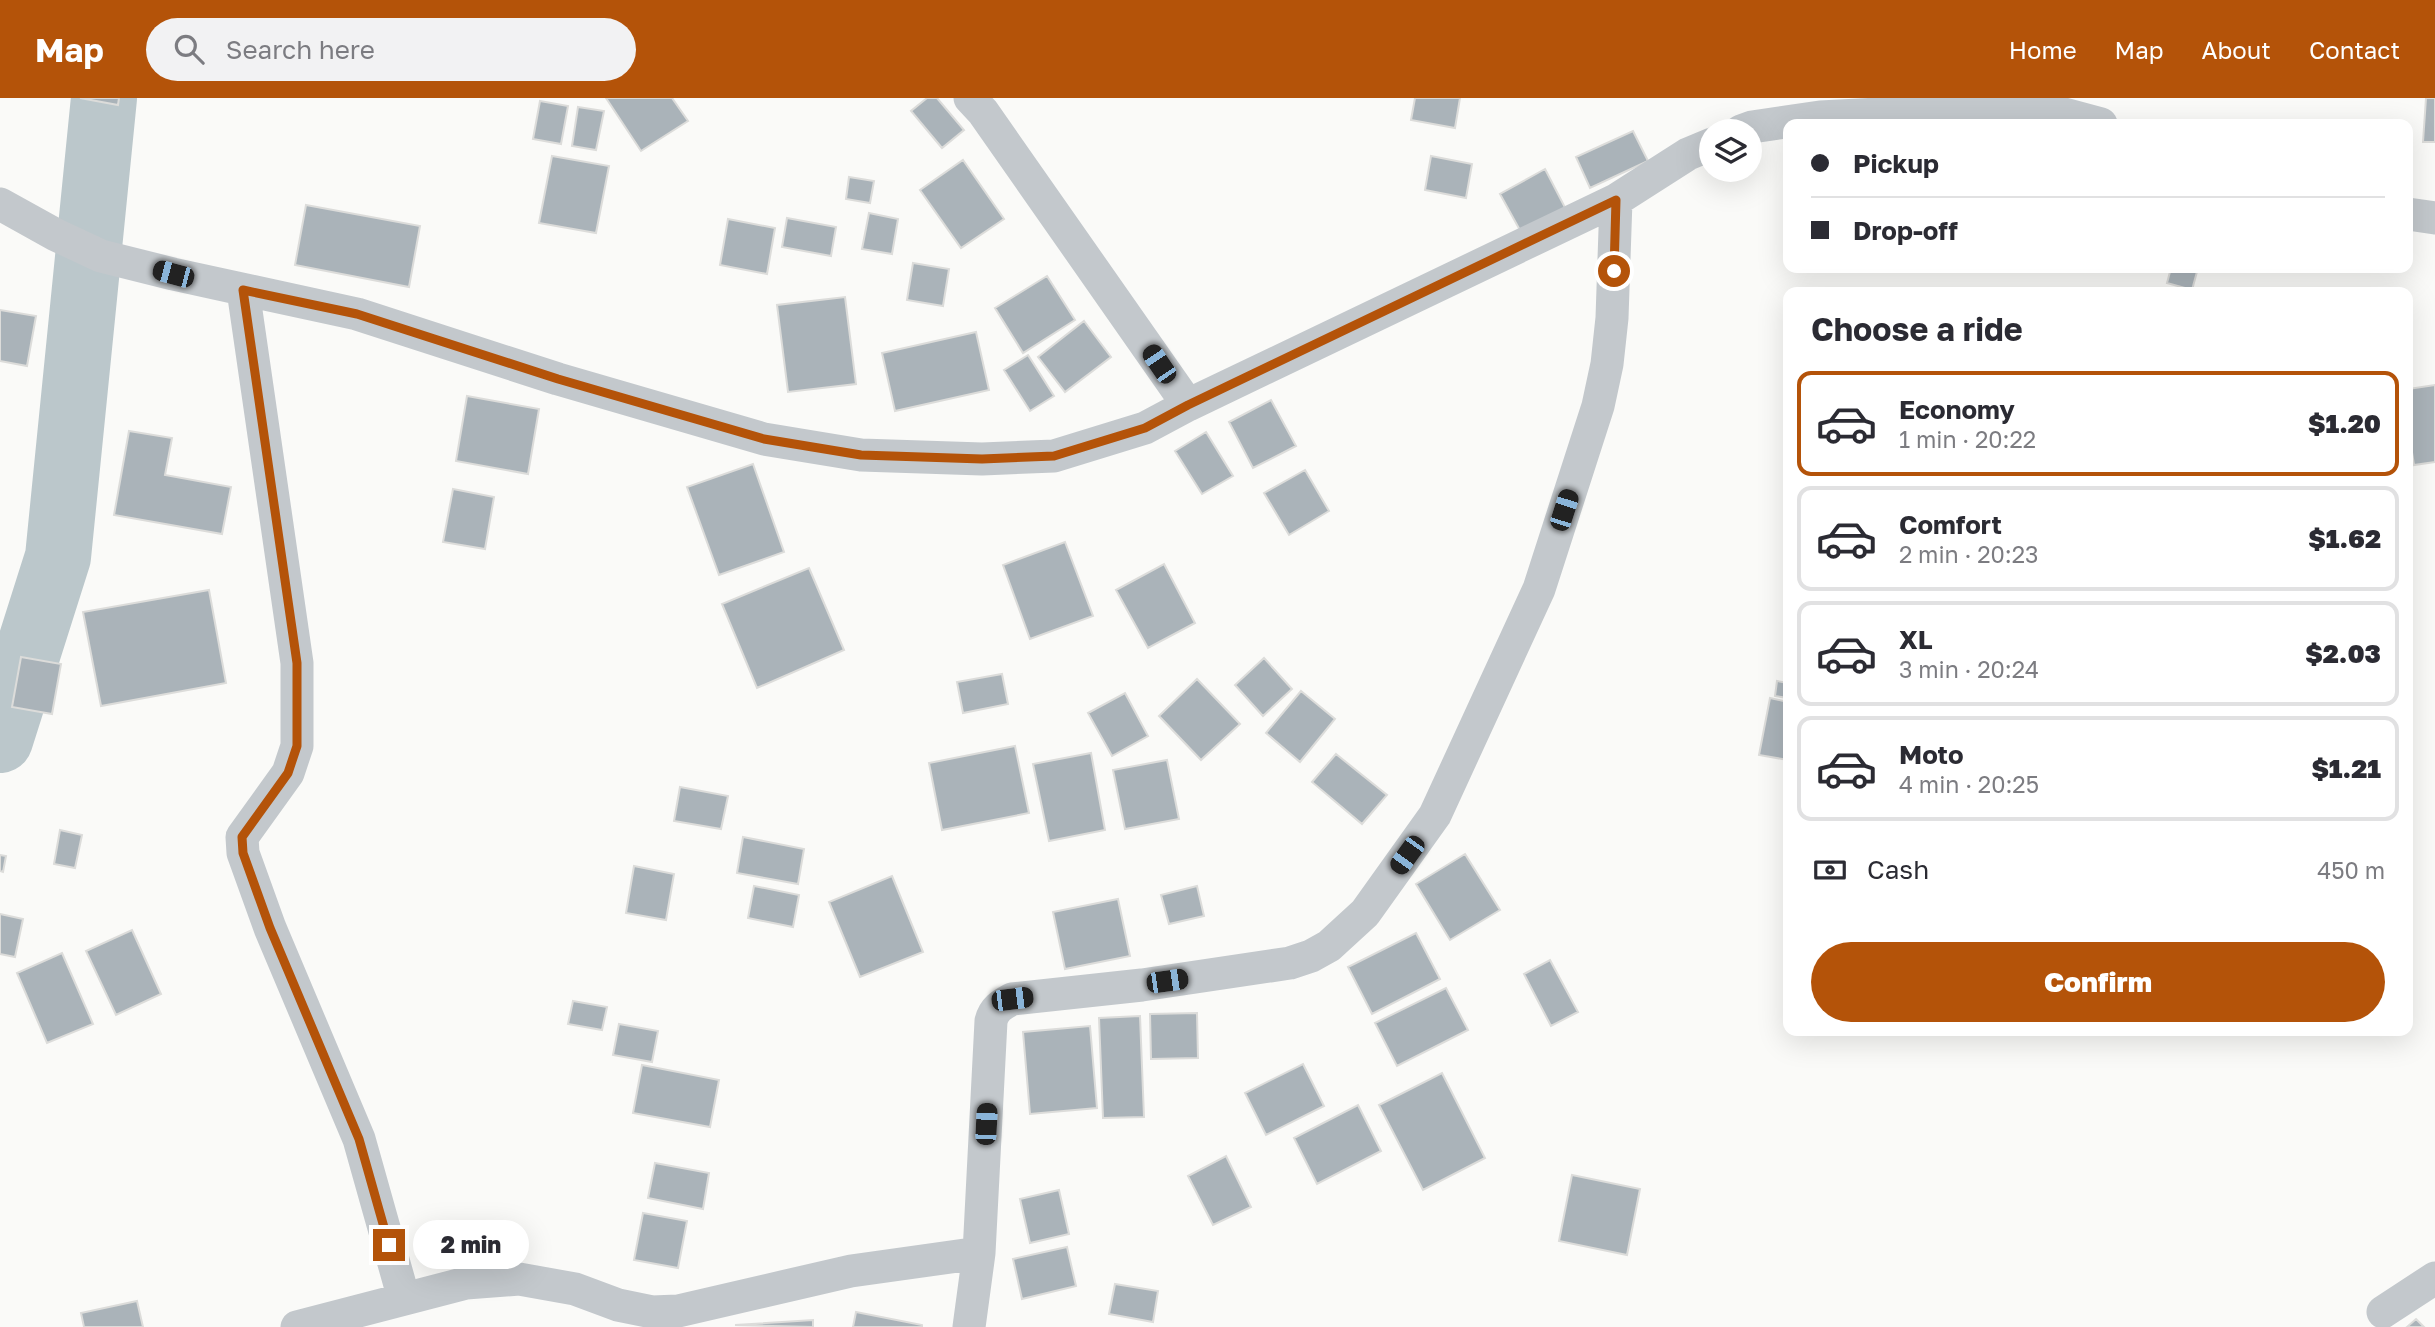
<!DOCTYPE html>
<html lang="en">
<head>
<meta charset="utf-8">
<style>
	:root { --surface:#fff; --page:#f2f2f3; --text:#2b2b33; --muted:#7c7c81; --line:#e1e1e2; --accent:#b45309 }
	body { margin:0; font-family:"Golos Text",sans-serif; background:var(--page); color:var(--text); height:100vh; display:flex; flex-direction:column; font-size:26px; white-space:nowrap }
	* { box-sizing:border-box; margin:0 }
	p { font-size:23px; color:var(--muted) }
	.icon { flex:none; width:38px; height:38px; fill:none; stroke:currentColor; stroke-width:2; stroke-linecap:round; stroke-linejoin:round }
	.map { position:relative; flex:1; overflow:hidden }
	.side { position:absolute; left:1783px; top:189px; width:630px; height:749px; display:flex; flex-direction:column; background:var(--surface); border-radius:14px; box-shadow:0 7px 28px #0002 }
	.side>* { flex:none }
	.guide { position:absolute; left:1783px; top:21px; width:630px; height:154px; border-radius:14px; box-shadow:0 7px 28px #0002; display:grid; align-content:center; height:154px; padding:0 28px; background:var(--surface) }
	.controls { position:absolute; left:1699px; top:21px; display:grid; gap:14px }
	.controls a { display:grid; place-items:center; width:63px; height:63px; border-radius:50%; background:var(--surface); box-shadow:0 7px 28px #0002; font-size:35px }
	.end { position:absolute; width:32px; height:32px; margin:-16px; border:9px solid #b45309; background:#fff; box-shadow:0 0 0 4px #fff }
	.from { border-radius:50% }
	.bubble { position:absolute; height:49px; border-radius:24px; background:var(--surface); box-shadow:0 7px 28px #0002; font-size:23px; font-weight:800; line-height:49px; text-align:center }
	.car { position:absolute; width:21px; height:42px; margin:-21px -10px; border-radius:9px; box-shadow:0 0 5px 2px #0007; background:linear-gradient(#222 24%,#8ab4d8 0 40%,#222 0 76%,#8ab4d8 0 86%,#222 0) }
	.guide b { display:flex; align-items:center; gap:24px; height:66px; font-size:26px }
	.guide b+b { border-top:2px solid var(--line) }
	.guide i { width:18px; height:18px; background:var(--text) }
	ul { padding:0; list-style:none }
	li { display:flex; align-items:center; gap:21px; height:105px; margin:0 14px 10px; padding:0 14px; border:4px solid var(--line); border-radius:14px }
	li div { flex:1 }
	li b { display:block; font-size:26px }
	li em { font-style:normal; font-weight:800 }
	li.current { border-color:var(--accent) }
	li>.icon { width:63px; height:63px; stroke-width:1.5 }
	h2 { padding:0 28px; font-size:32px; line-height:84px }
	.pay { display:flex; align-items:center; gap:18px; height:77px; padding:0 28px; font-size:26px }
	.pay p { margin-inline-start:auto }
	.action { display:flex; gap:14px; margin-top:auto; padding:14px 28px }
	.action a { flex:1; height:80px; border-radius:42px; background:var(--accent); color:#fff; font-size:28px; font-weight:800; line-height:80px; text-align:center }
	header { display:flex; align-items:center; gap:42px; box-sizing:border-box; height:98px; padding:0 35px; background:var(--accent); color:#fff }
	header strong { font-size:33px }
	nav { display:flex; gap:38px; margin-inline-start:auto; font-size:24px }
	.search { width:490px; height:63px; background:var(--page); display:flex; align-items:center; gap:18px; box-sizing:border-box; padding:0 24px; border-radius:38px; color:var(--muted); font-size:26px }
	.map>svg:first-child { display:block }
</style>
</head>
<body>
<header>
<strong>Map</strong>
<div class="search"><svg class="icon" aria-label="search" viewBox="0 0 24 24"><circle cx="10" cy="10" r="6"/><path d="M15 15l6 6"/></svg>Search here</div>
<nav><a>Home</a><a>Map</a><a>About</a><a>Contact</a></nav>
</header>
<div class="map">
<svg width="2435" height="1229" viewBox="0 0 2435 1229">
	<rect width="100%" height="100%" fill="#fafaf8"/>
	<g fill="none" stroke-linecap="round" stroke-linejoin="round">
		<!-- river -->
		<path stroke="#bbc7cb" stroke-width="66" d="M0,642l58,-183 46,-459"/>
	</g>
	<!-- building -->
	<path fill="#aab3b9" stroke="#dcdcda" stroke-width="2" d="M80,0h39l-1,7z
		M606,0h66l16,23 -47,30z
		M927,0h10l27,32 -22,18 -31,-37z
		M1415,0h45l-5,30 -44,-8z
		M2426,0h9v44h-12z
		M540,3l28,5 -7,38 -28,-5z
		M578,9l26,4 -8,39 -24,-4z
		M1633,33l15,30 -58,27 -14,-31z
		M552,58l57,10 -13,67 -57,-10z
		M1431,58l41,8 -6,34 -41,-8z
		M963,62l41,59 -43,29 -41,-58z
		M1545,71l26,50 -44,24 -27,-49z
		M849,79l25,4 -4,22 -24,-4z
		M306,107l114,21 -11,61 -114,-22z
		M869,115l29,6 -6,35 -30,-5z
		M787,120l49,9 -5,29 -49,-9z
		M728,121l47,9 -8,46 -47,-9z
		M913,165l36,6 -6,37 -36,-6z
		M2171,170h27l-6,22 -25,-7z
		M1047,178l28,44 -52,33 -28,-45z
		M845,199l11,87 -68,8 -11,-87z
		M0,212l36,6 -9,50 -27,-5z
		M1084,223l27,36 -46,35 -27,-35z
		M976,234l13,58 -94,21 -13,-58z
		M1028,257l26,41 -24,15 -26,-41z
		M2435,287v77l-21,3 -4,-25h-2v-51z
		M467,298l72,13 -11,65 -72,-13z
		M1271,302l25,46 -43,22 -24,-46z
		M129,333l43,7 -7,37 66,12 -9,47 -108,-19z
		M1206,334l27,44 -31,18 -27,-43z
		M753,366l31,88 -65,23 -32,-88z
		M1305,372l24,41 -40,24 -25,-42z
		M453,391l41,8 -9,52 -42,-7z
		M1065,444l28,74 -63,23 -27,-74z
		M1164,466l31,59 -47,25 -32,-58z
		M809,470l35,82 -87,38 -35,-84z
		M209,492l17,93 -125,23 -18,-94z
		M21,559l40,7 -9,50 -40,-7z
		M1264,560l28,31 -29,27 -28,-31z
		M1002,576l6,30 -45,9 -6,-31z
		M1197,581l43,45 -39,36 -42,-44z
		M1777,583l11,2v15l-13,-2z
		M1301,593l34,28 -35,43 -34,-29z
		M1125,595l23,43 -36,20 -24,-43z
		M1770,600l18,4v58l-29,-5z
		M1015,648l14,67 -87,17 -13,-67z
		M1091,655l14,77 -56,11 -16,-77z
		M1336,656l51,41 -25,29 -50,-42z
		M1167,662l12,59 -54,10 -12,-59z
		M680,689l48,9 -7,33 -47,-8z
		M60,732l22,5 -7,33 -21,-4z
		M743,739l61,12 -6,35 -61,-11z
		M1465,756l35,56 -50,30 -34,-56z
		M0,757l6,1 -3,16 -3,-1z
		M634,768l40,8 -8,46 -40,-7z
		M892,778l31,76 -63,25 -31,-75z
		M754,788l45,9 -6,32 -45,-9z
		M1197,788l7,30 -35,8 -8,-29z
		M1118,801l12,57 -65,13 -12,-57z
		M0,816l23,5 -8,38 -15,-3z
		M132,832l29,64 -45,21 -30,-64z
		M1416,835l24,46 -68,35 -24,-47z
		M62,855l31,71 -46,19 -30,-70z
		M1550,862l28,52 -27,14 -27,-52z
		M1446,890l22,42 -71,36 -22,-43z
		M573,903l34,6 -5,23 -34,-6z
		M1197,915l1,45 -47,1 -1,-45z
		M1140,918l4,101 -41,1 -4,-100z
		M619,926l39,7 -6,31 -39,-7z
		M1090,928l7,82 -67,6 -7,-82z
		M1303,966l21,42 -58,29 -21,-42z
		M642,967l77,15 -9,47 -77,-14z
		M1442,975l43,85 -62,32 -44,-85z
		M1358,1007l23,46 -64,33 -23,-46z
		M1226,1058l25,51 -38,18 -25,-49z
		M655,1065l54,10 -6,36 -55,-11z
		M1572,1077l68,14 -13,66 -68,-14z
		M1059,1092l10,44 -39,9 -10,-44z
		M643,1115l44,8 -9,47 -44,-8z
		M1067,1149l9,39 -54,13 -9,-40z
		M1115,1186l43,7 -5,31 -44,-8z
		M137,1203l6,26h-59l-3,-14z
		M856,1214l66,13v2h-69z
		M2416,1221l8,8h-17z
		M813,1222v7l-78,-2z"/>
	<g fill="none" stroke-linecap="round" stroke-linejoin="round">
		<!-- street -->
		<path stroke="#c3c8cc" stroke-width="33" d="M970,0l13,14 205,293
			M1741,33l11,-4 68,-10 175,-9h47l59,16
			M0,106l56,31 45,21 72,18 184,40 201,65 206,60 97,16 121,4 72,-3 91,-28 43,-23 428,-205 72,-46 24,-10
			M2408,116l27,4
			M243,192l54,373v83l-9,27 -46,64 1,16 27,75 89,211 45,160
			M2383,1214l52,-34
			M297,1229l169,-44 53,-4 56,10 43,16 34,7 26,-1 173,-40 128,-18
			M969,1229l10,-74 12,-232c3,-12 10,-16 21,-22l130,-14 148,-22 21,-7 18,-10 36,-33 70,-98 104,-226 59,-183 9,-42 5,-46 4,-118"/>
	</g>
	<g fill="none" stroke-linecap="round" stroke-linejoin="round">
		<!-- route -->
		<path stroke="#b45309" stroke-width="9" d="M389,1147l-30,-106 -89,-211 -27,-75 -1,-16 46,-64 9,-27v-83l-54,-373 114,24 201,65 206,60 97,16 121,4 72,-3 91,-28 43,-23 428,-205 -2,71"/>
	</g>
</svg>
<div class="controls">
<a><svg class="icon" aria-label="layers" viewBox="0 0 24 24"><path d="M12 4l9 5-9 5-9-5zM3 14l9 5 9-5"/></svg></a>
</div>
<i class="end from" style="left:1614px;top:173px"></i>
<i class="end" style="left:389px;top:1147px"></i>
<div class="bubble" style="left:413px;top:1122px;width:116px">2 min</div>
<i class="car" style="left:173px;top:176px;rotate:285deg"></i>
<i class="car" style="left:1159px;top:266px;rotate:326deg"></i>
<i class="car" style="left:1564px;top:412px;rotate:18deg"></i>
<i class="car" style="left:1407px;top:757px;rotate:216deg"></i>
<i class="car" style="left:1167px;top:883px;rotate:82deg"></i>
<i class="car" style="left:1012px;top:901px;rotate:83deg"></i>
<i class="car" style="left:986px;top:1026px;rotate:3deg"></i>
<div class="guide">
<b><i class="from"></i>Pickup</b>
<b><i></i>Drop-off</b>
</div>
<section class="side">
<h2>Choose a ride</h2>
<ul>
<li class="current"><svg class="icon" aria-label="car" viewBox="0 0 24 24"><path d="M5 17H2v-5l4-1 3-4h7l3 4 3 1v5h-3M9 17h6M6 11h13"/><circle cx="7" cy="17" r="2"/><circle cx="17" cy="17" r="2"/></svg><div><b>Economy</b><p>1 min · 20:22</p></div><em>$1.20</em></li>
<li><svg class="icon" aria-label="car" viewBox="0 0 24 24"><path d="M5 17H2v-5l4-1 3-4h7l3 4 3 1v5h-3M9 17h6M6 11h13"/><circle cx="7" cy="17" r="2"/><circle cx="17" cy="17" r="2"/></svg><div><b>Comfort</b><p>2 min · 20:23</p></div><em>$1.62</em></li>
<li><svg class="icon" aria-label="car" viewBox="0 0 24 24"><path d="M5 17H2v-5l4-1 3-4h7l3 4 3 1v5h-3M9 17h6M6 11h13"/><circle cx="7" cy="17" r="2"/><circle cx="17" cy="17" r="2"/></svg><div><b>XL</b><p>3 min · 20:24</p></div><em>$2.03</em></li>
<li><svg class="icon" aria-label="car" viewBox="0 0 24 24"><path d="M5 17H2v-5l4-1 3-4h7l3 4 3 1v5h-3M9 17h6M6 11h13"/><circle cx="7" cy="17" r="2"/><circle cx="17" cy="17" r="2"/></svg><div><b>Moto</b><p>4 min · 20:25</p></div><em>$1.21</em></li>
</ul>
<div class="pay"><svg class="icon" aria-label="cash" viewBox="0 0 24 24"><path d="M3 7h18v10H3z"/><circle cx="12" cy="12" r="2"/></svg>Cash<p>450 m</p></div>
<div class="action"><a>Confirm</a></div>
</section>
</div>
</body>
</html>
